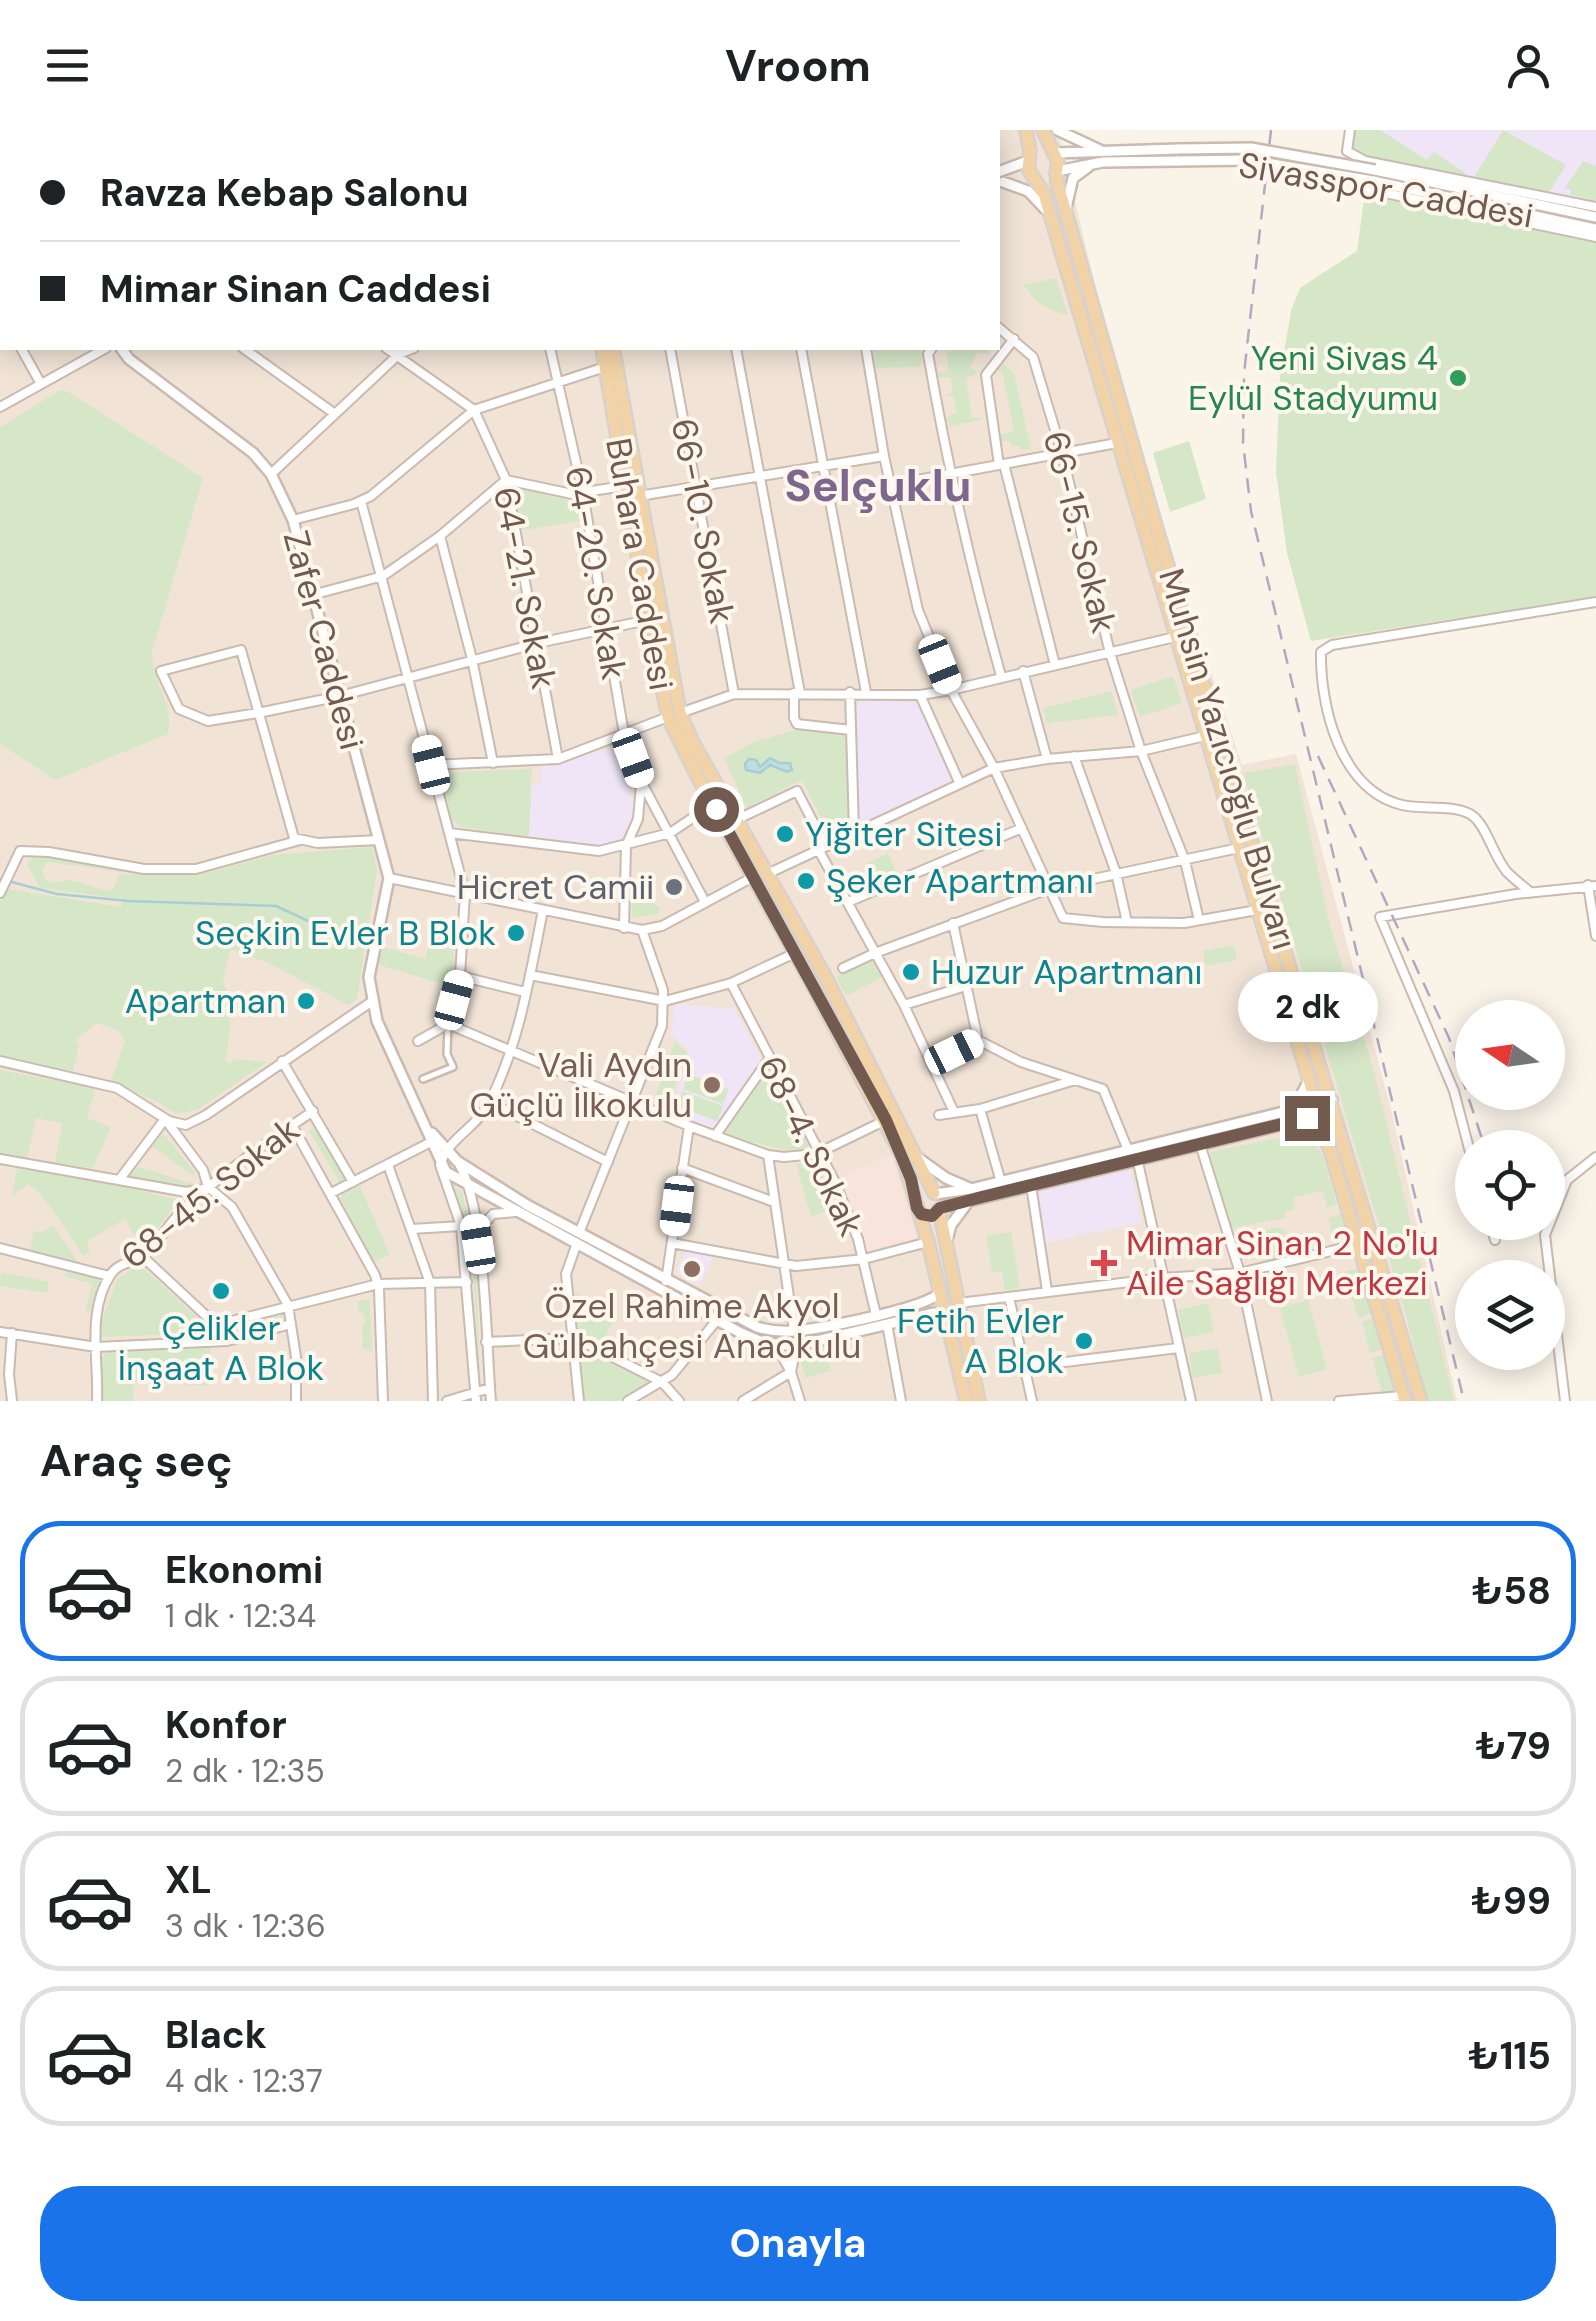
<!DOCTYPE html>
<html lang="tr">
<head>
<meta charset="utf-8">
<style>
	:root { --surface:#fff; --page:#f6f6f6; --text:#202124; --muted:#757577; --line:#e0e0e0; --accent:#1a73e8 }
	body { margin:0; font-family:"DM Sans",sans-serif; background:var(--page); color:var(--text); height:100vh; display:flex; flex-direction:column; font-size:38px; white-space:nowrap }
	* { box-sizing:border-box; margin:0 }
	p { font-size:32px; color:var(--muted) }
	.icon { flex:none; width:55px; height:55px; fill:none; stroke:currentColor; stroke-width:2; stroke-linecap:round; stroke-linejoin:round }
	.map { position:relative; height:1271px; overflow:hidden }
	.drawer { display:flex; flex-direction:column; background:var(--surface); flex:1 }
	.drawer>* { flex:none }
	.banner { position:absolute; left:0px; top:0px; width:1000px; height:220px; box-shadow:0 5px 25px #0003; display:grid; align-content:center; height:220px; padding:0 40px; background:var(--surface) }
	.needle { width:65px; rotate:283deg }
	.controls { position:absolute; left:1455px; top:870px; display:grid; gap:20px }
	.controls a { display:grid; place-items:center; width:110px; height:110px; border-radius:50%; background:var(--surface); box-shadow:0 5px 25px #0003; font-size:50px }
	.end { position:absolute; width:45px; height:45px; margin:-22px; border:12px solid #725a4f; background:#fff; box-shadow:0 0 0 5px #fff }
	.from { border-radius:50% }
	.bubble { position:absolute; height:70px; border-radius:35px; background:var(--surface); box-shadow:0 5px 25px #0003; font-size:32px; font-weight:700; line-height:70px; text-align:center }
	.car { position:absolute; width:30px; height:60px; margin:-30px -15px; border-radius:12px; box-shadow:0 0 8px 2px #0007; background:linear-gradient(#fff 24%,#345 0 40%,#fff 0 76%,#345 0 86%,#fff 0) }
	.banner b { display:flex; align-items:center; gap:35px; height:95px; font-size:38px }
	.banner b+b { border-top:2px solid var(--line) }
	.banner i { width:25px; height:25px; background:var(--text) }
	ul { padding:0; list-style:none }
	li { display:flex; align-items:center; gap:30px; height:140px; margin:0 20px 15px; padding:0 20px; border:5px solid var(--line); border-radius:40px }
	li div { flex:1 }
	li b { display:block; font-size:38px }
	li em { font-style:normal; font-weight:700 }
	li.on { border-color:var(--accent) }
	li>.icon { width:90px; height:90px; stroke-width:1.5 }
	h2 { padding:0 40px; font-size:45px; line-height:120px }
	.cta { display:flex; gap:20px; margin-top:auto; padding:20px 40px }
	.cta a { flex:1; height:115px; border-radius:40px; background:var(--accent); color:#fff; font-size:40px; font-weight:700; line-height:115px; text-align:center }
	header { display:flex; justify-content:space-between; align-items:center; height:130px; padding:0 40px; background:var(--surface); font-size:45px; font-weight:700 }
	.map>svg:first-child { display:block }
</style>
</head>
<body>
<header><svg class="icon" aria-label="menu" viewBox="0 0 24 24"><path d="M4 6h16M4 12h16M4 18h16"/></svg>Vroom<svg class="icon" aria-label="person" viewBox="0 0 24 24"><circle cx="12" cy="8" r="4"/><path d="M4 21q1-7 8-7t8 7"/></svg></header>
<div class="map">
<svg width="1596" height="1271" viewBox="0 0 1596 1271">
	<rect width="100%" height="100%" fill="#faf3e8"/>
	<!-- residential -->
	<path fill="#f1e4d7" fill-rule="evenodd" d="M0,0h1058l71,297 113,338 54,-11 95,355 66,292h-1457zM2,2h996v216h-996z"/>
	<!-- commercial -->
	<path fill="#f9e4dd" d="M891,1025l25,83 -50,13 -25,-74z"/>
	<!-- education -->
	<path fill="#efe5f7" d="M1352,0h244v72l-237,-44 -9,-9z
		M855,567l65,7 32,78 -95,43z
		M608,619l12,5 6,16 8,39v10l-7,15 -15,11 -10,2 -73,-10 2,-54 10,1v-17z
		M678,874l56,5 28,50 -49,70 -41,-18 18,-59 -19,-18 3,-27z
		M1131,1040l11,52 -97,21 -9,-51z
		M686,1120l27,7 -13,28 -25,-12z"/>
	<!-- green -->
	<path fill="#d6e7c8" d="M1355,0h25l47,30 7,-8 33,22 -4,4 -104,-20 -7,-8z
		M1503,0l63,35 -18,29 -75,-15z
		M1583,31l13,5v35l-26,-6 1,-5 -6,-2z
		M1054,51l71,256 180,597 -4,2 -258,-853z
		M1372,64l224,45v358l-285,44 -24,-88 -11,-81 4,-95 11,-66 9,-23 57,-37 7,-52z
		M1056,148l12,37c-21,-5 -32,-11 -44,-30z
		M873,218h50l-2,19 -45,1z
		M954,218h32l5,3 -2,4 -11,-3 -8,14 8,8 -12,4 6,40 8,-1 1,3 -32,6 -3,-9 10,-4 -2,-16 -10,-2 9,-3 -3,-15h-12v-4l11,-2 -3,-20 4,2z
		M1000,231l14,12 17,76 -11,1 -1,-4h-7l-3,-5h-9l-1,-6 15,-4 -12,-60 -7,-1z
		M60,260l7,1 136,87 -51,174c0,29 23,54 16,82l-113,46 -55,-36v-317z
		M1189,311l17,58 -36,13 -17,-59z
		M513,357l64,15 3,19 -62,10z
		M1173,546l9,27 -42,14 -9,-27z
		M1111,561l7,24 -71,8 -4,-15z
		M800,599l48,2 2,94 -13,6 -10,-1 -25,-50 -55,28 -23,-50 29,-16z
		M1295,634l33,154 45,150 81,333h-26l-23,-89 -162,-539z
		M532,639l-3,68 -67,-10 -12,-8 -10,-47z
		M372,717l5,23 -20,129 -8,6 -83,-43 -36,-13 -7,33 10,18 -7,62 4,2 5,-5 32,3 -70,48 -21,4 -15,-10 -50,-23 14,-40 -7,-11 -21,-7 -22,17 4,4 -6,28 -73,-16v-153l8,-14 113,18 2,-8 -83,-11 -13,-24 9,-9 90,11 -3,6 -76,-10 -5,8 3,10 10,3c21,-9 34,6 55,8l5,-5 3,-12 81,1 73,-20z
		M888,724l9,20 -21,10 -9,-21z
		M650,765l4,10 6,2 -2,7 -26,4v-19z
		M431,803l24,3 -2,51 -74,-22 4,-18 42,12z
		M1234,815l3,15 -31,6 -3,-15z
		M872,828l10,19 -36,19 -10,-19z
		M675,912l12,10 -17,50 -9,-3 -2,4 -5,-3z
		M767,938l42,75 -2,8 -20,-1 -65,-14z
		M0,940l95,18 -8,30 24,9 -18,41 -38,-5 7,-40 -26,-5 -9,41 -27,-5z
		M688,944l41,15 -6,15 -40,-15z
		M682,961l41,15 -6,15 -41,-15z
		M316,994l31,56 -7,3 -31,-52z
		M162,1002l34,41 -3,3 -41,-30z
		M1295,1005l17,4 10,15 15,51 -10,3 -4,-17 -30,6 2,12 -10,3v6l-56,10 -19,-76z
		M818,1029l19,48 -26,10 -15,-53z
		M135,1036l59,18 -2,3 -65,-8z
		M17,1037l82,13 80,20 -37,49 -5,-15h-4l-8,-15 -38,22 3,12 -7,3c-17,-27 -34,-56 -54,-72l-17,12z
		M1348,1045l69,226h-6l-67,-225z
		M360,1056l30,69 -17,7 -32,-63 1,-6z
		M454,1058l8,2 14,65 4,123h-3c-1,-65 -1,-128 -23,-190z
		M1342,1084l7,25 -15,4 -6,-25z
		M53,1095l25,37 -48,-12 4,-19 9,1z
		M1276,1097l8,2 7,26 -25,7 -7,-30z
		M1011,1102l9,56 -15,2 -3,-19 -10,1 -6,-36z
		M133,1138h10l64,58 -1,7 -105,4 -2,-7 18,-51z
		M1358,1138l14,45 -14,5 -14,-46z
		M66,1141l34,8 -11,35 -4,-2 7,-28 -28,-8z
		M1,1142l48,10 -2,11 -47,-7z
		M572,1161l44,25 -15,29 -26,-12z
		M370,1169l2,53 -11,-5 2,-4 -1,-19 3,-1 -1,-10h-6v-12z
		M1308,1170l19,69 -28,8 -19,-69z
		M1208,1173l6,29 -30,6 -6,-28z
		M282,1185l1,9 -61,14 -2,-4 2,-5z
		M1373,1188l8,32 -11,3 -8,-31z
		M577,1215l6,2 67,35 -31,19h-34l-6,-25z
		M210,1216l-2,40 -74,-5 -1,20h-35l2,-41 9,-11z
		M826,1217l5,24 -25,7 -5,-16 7,-10z
		M1218,1218l4,25 -29,5 -4,-25z
		M1383,1225l12,38 -12,2 -11,-37z"/>
	<!-- water -->
	<path fill="#bedee2" stroke="#a6ced3" stroke-width="2.5" d="M770,628l10,5h10l2,7 -5,2 -17,-7 -10,8 -14,-3 -1,-6 4,-5 7,1 4,7z"/>
	<g fill="none" stroke-linecap="round" stroke-linejoin="round">
		<!-- stream -->
		<path stroke="#a6ced3" stroke-width="2.5" d="M0,749l57,15 71,7 148,5 75,35"/>
		<!-- pedestrian casing -->
		<g stroke="#cbbaaf" stroke-width="10">
			<path id="pedestrian" d="M423,949l30,-12 -6,-13 1,-30"/>
		</g>
		<!-- minor casing -->
		<g stroke="#cbbaaf" stroke-width="12">
			<path id="minor" d="M103,0l1,2
				M185,0l1,2
				M344,0l1,2
				M419,0l1,2
				M638,0v2
				M804,0l1,2
				M923,0v2
				M976,0v2
				M1350,0l-3,21 18,10 231,46
				M73,2l5,-2
				M254,2l4,-2
				M0,43l2,-2
				M1361,58l235,49
				M0,179l2,5
				M998,197l35,30 29,96 48,200 31,98 44,110 14,59
				M21,218l20,36
				M243,218l92,66
				M386,218l88,62 32,70 52,279
				M550,218l33,145 41,241 17,47 64,121
				M670,218l64,346
				M736,218l64,345
				M801,218l65,344
				M866,218l18,108 34,154 33,80 43,78 69,150 40,4 81,1 73,-13
				M932,218l-4,6c19,109 43,215 73,322
				M0,277l106,-59
				M1004,334l51,201
				M999,335l-13,-90 28,-36
				M271,344l128,-120 15,-6
				M890,355l227,-42
				M639,366l245,-40
				M361,371l104,392 -5,83 -12,48 -30,17
				M293,390l61,-16 17,-8 103,-86 131,-43
				M440,406l32,123 21,104
				M312,465l71,-19 57,-40 66,-56 66,14 52,-8
				M1023,541l24,88
				M850,562l4,140
				M794,563v25l3,6 54,6
				M920,565l40,89
				M680,583l54,-19 186,1 31,-5 224,-53
				M1074,626l42,117 11,49
				M431,635l127,-6 110,-42
				M738,689l59,-28 28,54
				M449,703l150,18 71,-18 43,-29
				M379,710l-61,3 -24,-5 -53,-188 -80,21 18,38 29,12 50,-8 82,-17 198,-53 110,-23
				M818,719l86,156 50,107
				M767,744l227,-106 53,-9 94,-8 64,-15
				M389,748l253,52 20,-4 91,-49
				M1588,755l8,51
				M1530,762c-7,-6 -16,-13 -23,-20 -14,-16 -21,-49 -37,-58 -19,-10 -47,-4 -68,-9 -62,-15 -82,-99 -81,-153l11,-7 264,-43
				M0,763l20,-42 29,1 95,17h52l104,-29
				M848,772l174,-74
				M953,793l25,117 43,22 82,27 25,61
				M624,798l2,-82 12,-27 3,-34
				M843,838l32,-15 176,-65 188,-40
				M530,845l135,26 66,-18 64,-30
				M460,846l65,16
				M731,853l104,199 23,57 18,76
				M904,875l62,-19
				M448,894l241,102 79,29 16,2 32,-3 70,-34
				M0,931l117,27 52,33 17,4 20,-10 165,-113
				M282,931l71,121
				M931,933l47,-23
				M489,972l119,60
				M980,979l21,73
				M939,985l41,-6 95,-29
				M165,989l38,51 5,17 24,20 56,98 8,52v44
				M292,995l83,150 4,14 4,112
				M715,1006l54,-77
				M1200,1014l40,129 27,128
				M768,1025l26,176
				M1137,1028l54,243
				M0,1029l186,33 18,-3
				M1472,1030l-18,-69 -74,-174 136,-23 80,-8
				M459,1034c27,46 27,179 32,237
				M388,1035l42,118 3,118
				M682,1038l92,34
				M119,1050l46,-61
				M1031,1055l16,106
				M331,1063l100,-51
				M1490,1092l5,18
				M411,1099l50,-3
				M579,1103l83,-207 1,-36 -21,-60
				M479,1110l4,-15 10,-11 22,-2
				M577,1113l-11,31 13,127
				M672,1113l124,23 68,-7 64,-17
				M0,1118l109,28
				M142,1126l74,69
				M666,1151l23,-155
				M1009,1167l23,104
				M959,1173l203,-25 78,-5 116,-28
				M887,1194l14,77
				M0,1202l96,15 131,-6 64,-17
				M12,1203l-3,41 3,27
				M217,1211l-1,-16 162,-41 89,-2
				M486,1212l89,-4 87,44 17,19
				M776,1215l15,27 9,29
				M1025,1237l153,-19
				M791,1242l3,-15 9,-12
				M97,1271c2,-41 -11,-90 14,-127 8,-12 23,-11 33,-19 15,-12 25,-33 40,-46 39,-37 85,-68 129,-98
				M447,1271l43,-13
				M476,1271l-15,-175 -21,-61c7,-26 36,-37 48,-60 31,-59 42,-130 55,-195
				M628,1271l44,-26 45,-55
				M743,1271l48,-29
				M1339,1271l64,-5
				M1565,1271l-20,-166 22,-55 29,-23"/>
		</g>
		<!-- tertiary casing -->
		<g stroke="#cbbaaf" stroke-width="14">
			<path id="tertiary" d="M12,0l2,2
				M1057,0l43,20
				M1054,23l124,-4
				M1375,40l221,47
				M1057,41l46,-9 75,-1
				M998,42l30,-11
				M1373,51l223,48
				M1003,52l25,9 17,18
				M1066,78l7,-30 15,-11
				M121,218l8,11 124,94 18,21 22,46 96,358 -20,99 8,44 69,151 293,160 25,11 32,3 138,-33 13,3
				M1285,981l14,-12 9,-17
				M1289,996l21,4 15,12
				M432,1003l25,28 70,44 230,122c13,4 26,5 39,4 27,-3 129,-22 145,-39
				M918,1028l28,20 23,10
				M935,1064l36,-5 361,-89
				M940,1078l385,-94
				M947,1110l4,-15 17,-23"/>
		</g>
		<!-- primary casing -->
		<g stroke="#d8d1ce" stroke-width="16">
			<path id="primary" d="M565,0l1,2
				M576,0v2
				M1026,0l4,21 -2,18 16,25 361,1207
				M1043,0l15,32 -2,12 2,11 100,348 263,868
				M602,218l43,253 23,116 30,61 114,206 90,172 26,86 38,159
				M613,218l67,365 12,28 133,235 109,217
				M939,1079l40,192"/>
		</g>
		<!-- pedestrian -->
		<use href="#pedestrian" stroke="#fff" stroke-width="5"/>
		<!-- minor -->
		<use href="#minor" stroke="#fff" stroke-width="8"/>
		<!-- tertiary -->
		<use href="#tertiary" stroke="#fff" stroke-width="9"/>
		<!-- primary -->
		<use href="#primary" stroke="#f2d3a7" stroke-width="11"/>
		<!-- rail -->
		<path stroke="#b5a7c3" stroke-width="2.5" stroke-dasharray="15 10" stroke-linecap="butt" d="M1271,0l-27,244 -1,69 8,68 213,890
			M1318,626l131,282 36,110"/>
		<!-- tertiary-bridge casing -->
		<g stroke="#cbbaaf" stroke-width="14" stroke-linecap="butt">
			<path id="tertiary-bridge" d="M1178,19l73,-1 124,22
				M1178,31l71,-1 124,21"/>
		</g>
		<!-- tertiary-bridge -->
		<use href="#tertiary-bridge" stroke="#fff" stroke-width="9"/>
	</g>
	<g fill="none" stroke-linecap="round" stroke-linejoin="round">
		<!-- route -->
		<path stroke="#725a4f" stroke-width="12" d="M716,679l170,311 25,59 6,29 4,6 11,2 8,-8 42,-11 325,-79"/>
	</g>
	<!-- markers -->
	<circle fill="#2e9e5b" stroke="#fdf7ee" stroke-width="4" cx="1458" cy="248" r="10"/>
	<g fill="#0f9aa8" stroke="#fdf7ee" stroke-width="4">
		<circle cx="785" cy="704" r="10"/>
		<circle cx="806" cy="751" r="10"/>
		<circle cx="516" cy="803" r="10"/>
		<circle cx="911" cy="842" r="10"/>
		<circle cx="306" cy="871" r="10"/>
		<circle cx="221" cy="1161" r="10"/>
		<circle cx="1084" cy="1211" r="10"/>
	</g>
	<circle fill="#6b7280" stroke="#fdf7ee" stroke-width="4" cx="674" cy="757" r="10"/>
	<g fill="#8d6e63" stroke="#fdf7ee" stroke-width="4">
		<circle cx="712" cy="955" r="10"/>
		<circle cx="692" cy="1139" r="10"/>
	</g>
	<path fill="#e0444e" stroke="#fdf7ee" stroke-width="4" d="M1099 1118h10v10h10v10h-10v10h-10v-10h-10v-10h10z"/>
	<g text-anchor="middle" dominant-baseline="central" stroke-width="8" stroke-linejoin="round" paint-order="stroke">
		<!-- street labels -->
		<g font-size="35" fill="#725a4f" stroke="#fdf7ee">
			<text transform="translate(1386 60) rotate(10)">Sivasspor Caddesi</text>
			<text transform="translate(703 391) rotate(79)">66-10. Sokak</text>
			<text transform="translate(1080 402) rotate(76)">66-15. Sokak</text>
			<text transform="translate(640 434) rotate(80)">Buhara Caddesi</text>
			<text transform="translate(596 443) rotate(80)">64-20. Sokak</text>
			<text transform="translate(525 458) rotate(79)">64-21. Sokak</text>
			<text transform="translate(324 510) rotate(75)">Zafer Caddesi</text>
			<text transform="translate(1228 629) rotate(73)">Muhsin Yazıcıoğlu Bulvarı</text>
			<text transform="translate(811 1016) rotate(64)">68-4. Sokak</text>
			<text transform="translate(210 1063) rotate(-39)">68-45. Sokak</text>
		</g>
		<!-- leisure labels -->
		<g font-size="35" fill="#27864d" stroke="#fdf7ee" text-anchor="end">
			<text x="1438" y="228">Yeni Sivas 4<tspan x="1438" dy="40">Eylül Stadyumu</tspan></text>
		</g>
		<!-- culture labels -->
		<g font-size="35" fill="#0d838f" stroke="#fdf7ee" text-anchor="start">
			<text x="805" y="704">Yiğiter Sitesi</text>
			<text x="826" y="751">Şeker Apartmanı</text>
			<text x="496" y="803" text-anchor="end">Seçkin Evler B Blok</text>
			<text x="931" y="842">Huzur Apartmanı</text>
			<text x="286" y="871" text-anchor="end">Apartman</text>
			<text x="1064" y="1191" text-anchor="end">Fetih Evler<tspan x="1064" dy="40">A Blok</tspan></text>
			<text x="221" y="1198" text-anchor="middle">Çelikler<tspan x="221" dy="40">İnşaat A Blok</tspan></text>
		</g>
		<!-- worship labels -->
		<g font-size="35" fill="#5b616d" stroke="#fdf7ee" text-anchor="end">
			<text x="654" y="757">Hicret Camii</text>
		</g>
		<!-- education labels -->
		<g font-size="35" fill="#785e54" stroke="#fdf7ee" text-anchor="end">
			<text x="692" y="935">Vali Aydın<tspan x="692" dy="40">Güçlü İlkokulu</tspan></text>
			<text x="692" y="1176" text-anchor="middle">Özel Rahime Akyol<tspan x="692" dy="40">Gülbahçesi Anaokulu</tspan></text>
		</g>
		<!-- health labels -->
		<g font-size="35" fill="#be3a42" stroke="#fdf7ee" text-anchor="start">
			<text x="1126" y="1113">Mimar Sinan 2 No'lu<tspan x="1126" dy="40">Aile Sağlığı Merkezi</tspan></text>
		</g>
		<!-- district labels -->
		<g font-size="45" font-weight="bold" fill="#7f668e" stroke="#fdf7ee">
			<text x="878" y="355">Selçuklu</text>
		</g>
	</g>
</svg>
<div class="controls">
<a><svg class="needle" viewBox="-14 -14 28 28"><path d="M0-13l5 13h-10z" fill="#e53935"/><path d="M0 13l5-13h-10z" fill="#757577"/></svg></a>
<a><svg class="icon" aria-label="locate" viewBox="0 0 24 24"><circle cx="12" cy="12" r="6"/><path d="M12 2v4M12 18v4M2 12h4M18 12h4"/></svg></a>
<a><svg class="icon" aria-label="layers" viewBox="0 0 24 24"><path d="M12 4l9 5-9 5-9-5zM3 14l9 5 9-5"/></svg></a>
</div>
<i class="end from" style="left:716px;top:679px"></i>
<i class="end" style="left:1307px;top:988px"></i>
<div class="bubble" style="left:1238px;top:842px;width:140px">2 dk</div>
<i class="car" style="left:940px;top:534px;rotate:158deg"></i>
<i class="car" style="left:633px;top:628px;rotate:160deg"></i>
<i class="car" style="left:431px;top:635px;rotate:346deg"></i>
<i class="car" style="left:454px;top:870px;rotate:15deg"></i>
<i class="car" style="left:954px;top:922px;rotate:64deg"></i>
<i class="car" style="left:677px;top:1076px;rotate:187deg"></i>
<i class="car" style="left:478px;top:1114px;rotate:351deg"></i>
<div class="banner">
<b><i class="from"></i>Ravza Kebap Salonu</b>
<b><i></i>Mimar Sinan Caddesi</b>
</div>
</div>
<section class="drawer">
<h2>Araç seç</h2>
<ul>
<li class="on"><svg class="icon" aria-label="car" viewBox="0 0 24 24"><path d="M5 17H2v-5l4-1 3-4h7l3 4 3 1v5h-3M9 17h6M6 11h13"/><circle cx="7" cy="17" r="2"/><circle cx="17" cy="17" r="2"/></svg><div><b>Ekonomi</b><p>1 dk · 12:34</p></div><em>₺58</em></li>
<li><svg class="icon" aria-label="car" viewBox="0 0 24 24"><path d="M5 17H2v-5l4-1 3-4h7l3 4 3 1v5h-3M9 17h6M6 11h13"/><circle cx="7" cy="17" r="2"/><circle cx="17" cy="17" r="2"/></svg><div><b>Konfor</b><p>2 dk · 12:35</p></div><em>₺79</em></li>
<li><svg class="icon" aria-label="car" viewBox="0 0 24 24"><path d="M5 17H2v-5l4-1 3-4h7l3 4 3 1v5h-3M9 17h6M6 11h13"/><circle cx="7" cy="17" r="2"/><circle cx="17" cy="17" r="2"/></svg><div><b>XL</b><p>3 dk · 12:36</p></div><em>₺99</em></li>
<li><svg class="icon" aria-label="car" viewBox="0 0 24 24"><path d="M5 17H2v-5l4-1 3-4h7l3 4 3 1v5h-3M9 17h6M6 11h13"/><circle cx="7" cy="17" r="2"/><circle cx="17" cy="17" r="2"/></svg><div><b>Black</b><p>4 dk · 12:37</p></div><em>₺115</em></li>
</ul>
<div class="cta"><a>Onayla</a></div>
</section>
</body>
</html>
